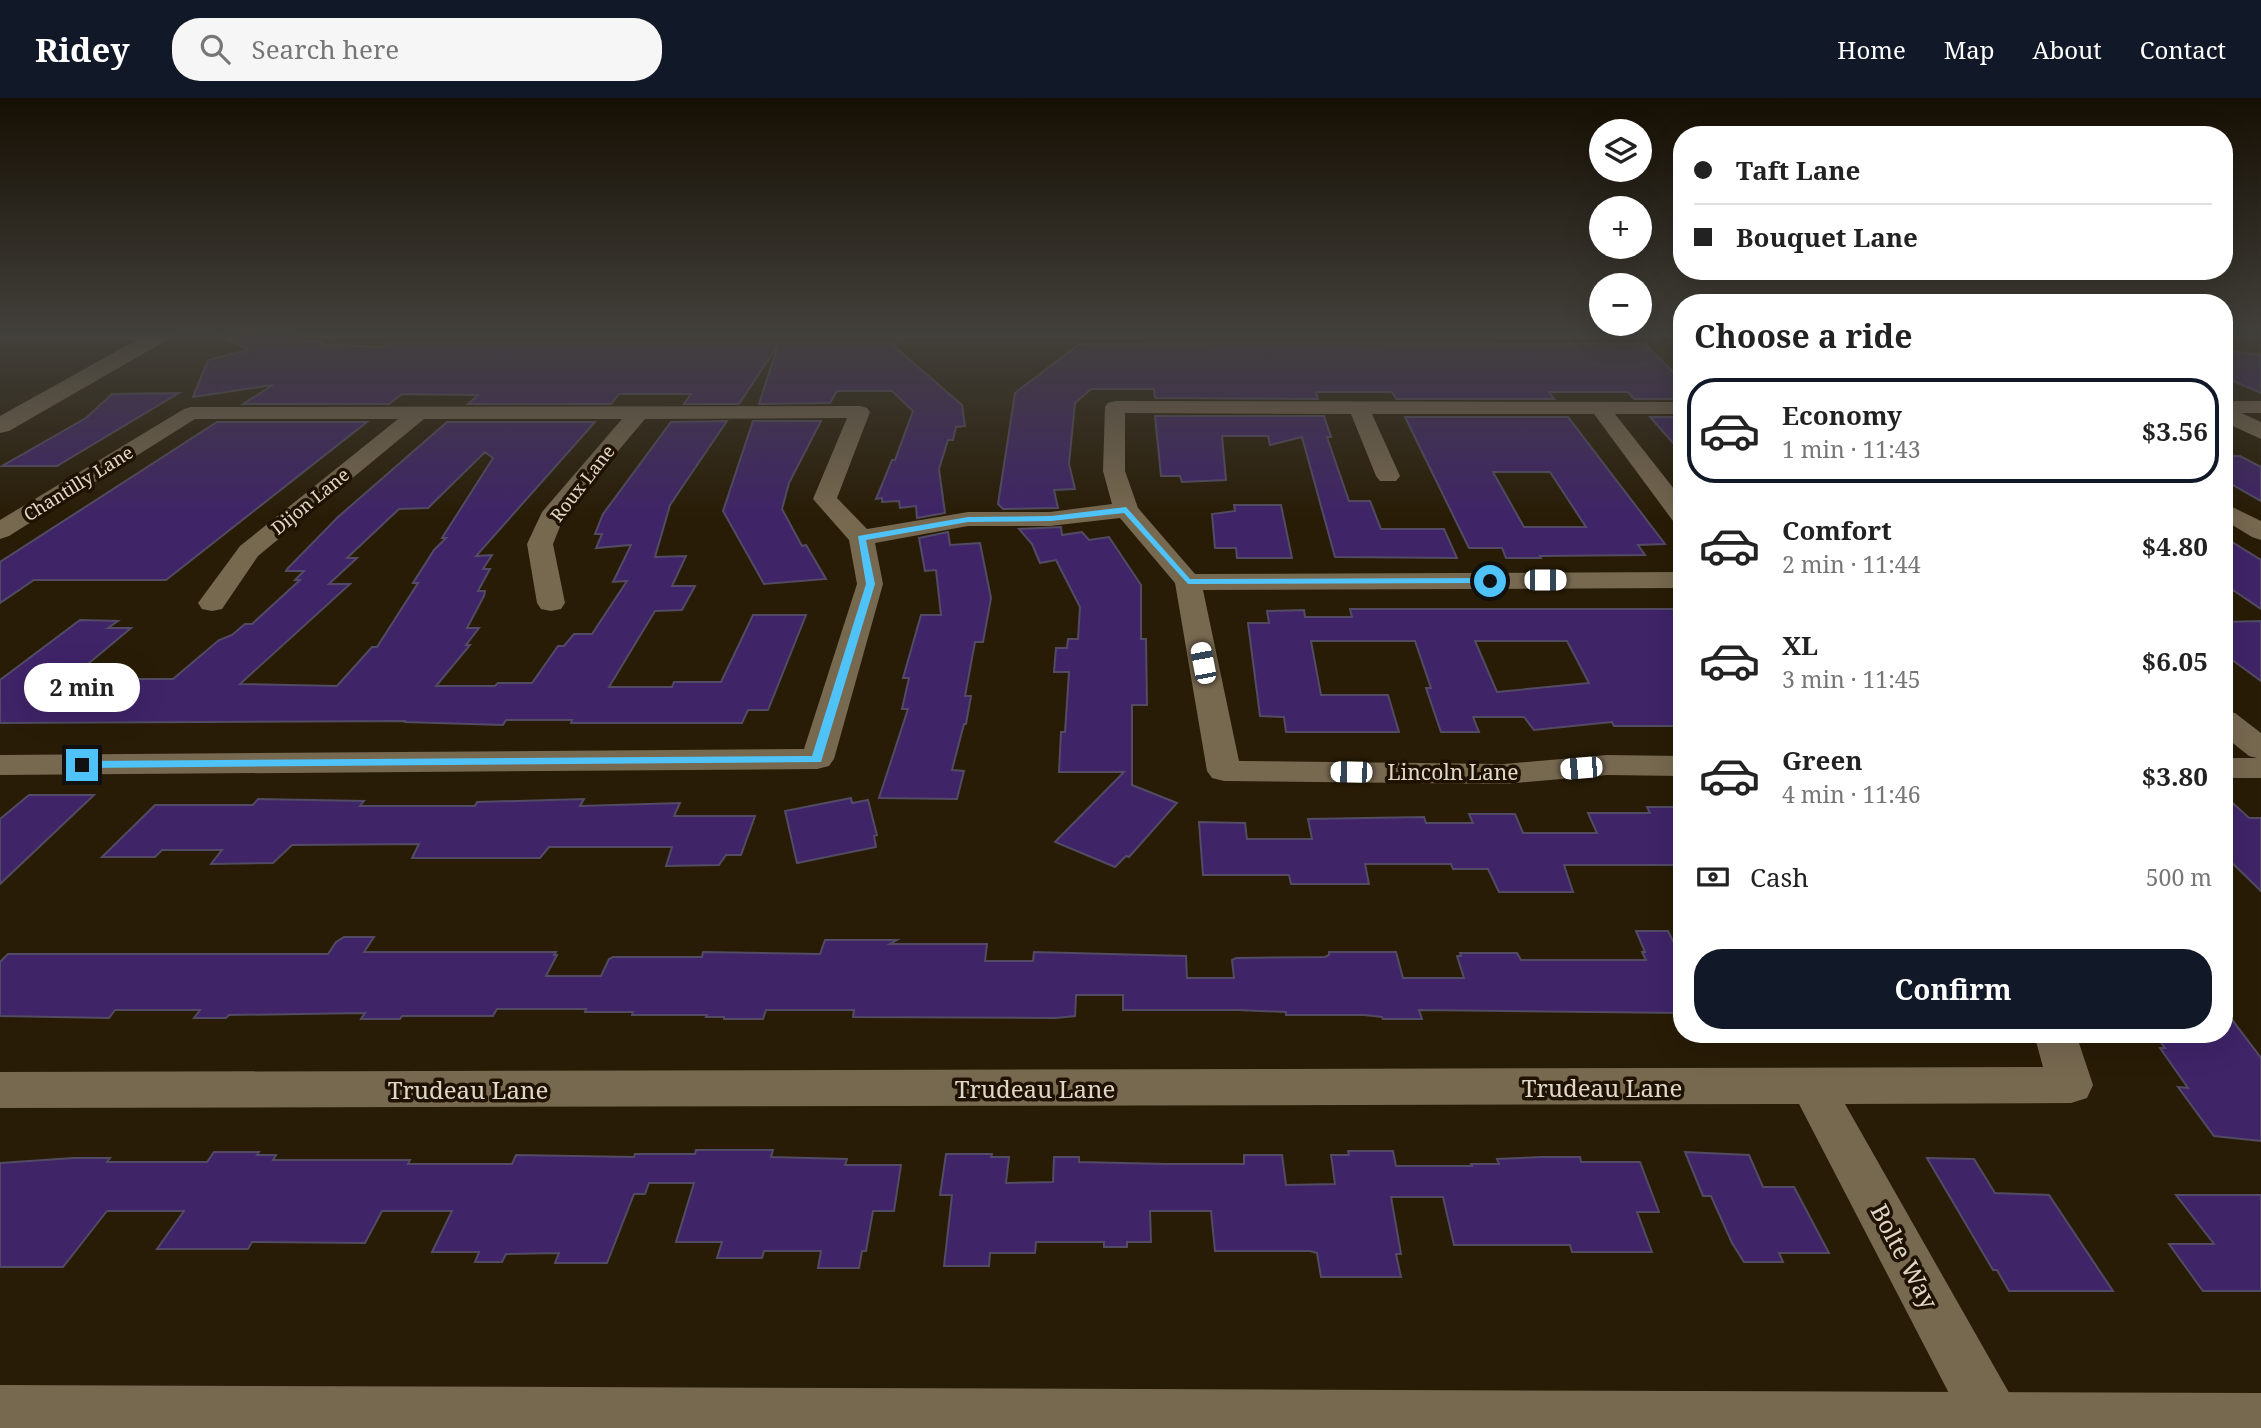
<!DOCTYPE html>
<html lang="en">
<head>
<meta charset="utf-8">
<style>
	:root { --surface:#fff; --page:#f6f6f6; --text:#222; --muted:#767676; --line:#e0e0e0; --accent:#111827 }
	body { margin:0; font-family:"Noto Serif",serif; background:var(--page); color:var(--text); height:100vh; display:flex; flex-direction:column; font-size:26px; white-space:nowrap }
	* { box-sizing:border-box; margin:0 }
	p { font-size:23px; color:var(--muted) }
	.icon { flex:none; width:38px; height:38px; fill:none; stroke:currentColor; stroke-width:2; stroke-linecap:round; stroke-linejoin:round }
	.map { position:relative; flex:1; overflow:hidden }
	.side { position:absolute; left:1673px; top:196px; width:560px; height:749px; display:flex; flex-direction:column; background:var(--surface); border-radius:28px; box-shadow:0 7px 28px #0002 }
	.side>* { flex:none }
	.hud { position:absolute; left:1673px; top:28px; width:560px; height:154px; border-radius:28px; box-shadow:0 7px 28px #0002; display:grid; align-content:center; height:154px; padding:0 21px; background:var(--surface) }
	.controls { position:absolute; left:1589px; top:21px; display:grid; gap:14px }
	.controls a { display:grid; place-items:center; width:63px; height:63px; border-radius:50%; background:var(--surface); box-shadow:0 7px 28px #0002; font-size:35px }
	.end { position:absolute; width:32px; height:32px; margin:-16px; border:9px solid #4fc3f7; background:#111; box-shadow:0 0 0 4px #111 }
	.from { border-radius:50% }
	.bubble { position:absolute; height:49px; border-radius:24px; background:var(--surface); box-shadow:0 7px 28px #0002; font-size:23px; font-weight:700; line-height:49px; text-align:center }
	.car { position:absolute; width:21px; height:42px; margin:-21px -10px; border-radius:9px; box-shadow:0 0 5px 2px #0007; background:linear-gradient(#fff 24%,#345 0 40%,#fff 0 76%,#345 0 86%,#fff 0) }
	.hud b { display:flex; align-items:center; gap:24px; height:66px; font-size:26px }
	.hud b+b { border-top:2px solid var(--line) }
	.hud i { width:18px; height:18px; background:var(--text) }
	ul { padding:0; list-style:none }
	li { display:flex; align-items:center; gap:21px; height:105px; margin:0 14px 10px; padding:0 7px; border:4px solid transparent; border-radius:28px }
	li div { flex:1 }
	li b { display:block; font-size:26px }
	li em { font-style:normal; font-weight:700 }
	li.selected { border-color:var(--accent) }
	li>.icon { width:63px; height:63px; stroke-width:1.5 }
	h2 { padding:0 21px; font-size:32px; line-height:84px }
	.pay { display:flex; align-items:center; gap:18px; height:77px; padding:0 21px; font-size:26px }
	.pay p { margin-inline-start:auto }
	.action { display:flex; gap:14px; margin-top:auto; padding:14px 21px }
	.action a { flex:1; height:80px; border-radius:28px; background:var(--accent); color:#fff; font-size:28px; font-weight:700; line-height:80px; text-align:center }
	header { display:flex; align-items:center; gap:42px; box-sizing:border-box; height:98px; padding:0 35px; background:var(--accent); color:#fff }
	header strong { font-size:33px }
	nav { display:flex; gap:38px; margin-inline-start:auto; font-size:24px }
	.search { width:490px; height:63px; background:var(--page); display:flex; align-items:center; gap:18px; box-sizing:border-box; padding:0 24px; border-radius:28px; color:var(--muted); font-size:26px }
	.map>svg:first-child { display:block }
</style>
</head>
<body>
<header>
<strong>Ridey</strong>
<div class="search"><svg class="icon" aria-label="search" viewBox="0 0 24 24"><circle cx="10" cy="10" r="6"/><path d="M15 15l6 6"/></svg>Search here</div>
<nav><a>Home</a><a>Map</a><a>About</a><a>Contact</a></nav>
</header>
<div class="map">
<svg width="2261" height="1330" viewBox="0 0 2261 1330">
	<rect width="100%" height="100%" fill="#281c06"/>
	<!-- building -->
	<path fill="#3f2468" stroke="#524b63" stroke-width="2" fill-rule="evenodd" d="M215,234h80l10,8 16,1v3l60,3 6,-4h510l-2,4 67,58 3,21 -9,1 -3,13h-5l-9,29 6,44 -28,5 -1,-12 -16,2 -1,-7 -17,1v-4l-6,1 16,-39h3l18,-49 -21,-20h-55l-7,12 -71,1 19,-59 -39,59h-55l7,-10h-72l-8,10h-143l10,-9 -76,-1 -13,10h-146l30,-19 -80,12 15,-37 40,-10z
		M1278,245l367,1 37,37v18h-48l-6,-7h-79l5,7h-158l-4,-7h-76l2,7 -163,-1 -1,-9h-63l-16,14 -6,61 6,25 -21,1 4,18 -55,1 -5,-5 17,-111 64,-49z
		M2224,252l37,5v38l-37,-16z
		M179,295l-122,73h-55l84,-48 26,-24z
		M1155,318h169l7,21h-4l22,64h21l11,28h63l13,29 -122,-1 -33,-120 -32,8 -2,-9h-46l4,44 -44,2 -2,-6h-19z
		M1405,319h163l97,127 -27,1 7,10 -105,1 1,2h-35l-4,-10h-33zM1493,374h57l36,55h-62z
		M1650,319h32v36z
		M727,323l-57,84 -15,52 31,-1 -14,30h23l-13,24 -27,1 -46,76h63l2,-5h47l32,-67h53l-38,95h-20l-6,13h-171l1,-3h-66l-3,5 -99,-3 2,-1 -406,2v-43l80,-60 38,1 -10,7h23l-61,51h103l46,-39 13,-5 13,-11h7l48,-44h-5l9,-9h-18l1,-2 51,-52 109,-95h148l-119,134 16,-1 -9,14h7l-12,22h7l-1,5 -17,32h12l-13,17h4l-34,41h59l3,-3h34l26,-37h6l10,-12h18l35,-53 -14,1 18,-37 -35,3 6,-14h-7l8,-20 68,-92zM485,354l8,6 -51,80h4l-12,12 -21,33h5l-41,64h-5l-35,39 -97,-2 110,-100h-21l28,-26h-10l52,-49 29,-1z
		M753,323h68l-32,62 -7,26 20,37 4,-1 20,34 -62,5 -41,-73z
		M217,324h150l-201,158h-132l-34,23v-41z
		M2224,358h16l21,11v34l-37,-21z
		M1234,407h47l11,53h-55l-1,-10h-21l-3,-34 23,-3z
		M1061,429l1,8 20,-3 7,8 20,-3 32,48v54h5l1,66h-15v80l45,18 -48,54 -3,-1 -11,11 -60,-25 69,-70h-65l2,-40h4l4,-60h-15l2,-24h11l1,-9h10l2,-32 -24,-47 -16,3 -8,-19 -13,-15z
		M948,434l2,13 30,-2 11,55 -8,44h-8l-10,54h6l-5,28h-2l-12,46 12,1 -7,28 -78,-1 29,-89h-6l7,-31h-6l18,-63h20l-5,-45 -11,1 -6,-33z
		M2224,439l37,23v49l-37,-25z
		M1350,511h332v117h-68l-2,-4 -78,8 -10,-13h-51l6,15h-38l-15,-44h5l-16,-47h-104l10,54h67l11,37h-113l-2,-15 -24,-1 -12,-93h21l-2,-12 37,-1 1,7h47zM1475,543h92l22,42 -92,9z
		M2261,523v60l-37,-27v-32z
		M29,697h65l-94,89v-65z
		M2224,697l25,23h12v73l-37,-36z
		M851,700l1,5 16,-3 9,35 -3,1 2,11 -79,16 -12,-52z
		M258,701l106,2 -4,5h115l2,-4 107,-3 -4,7 100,-3 -6,13h81l-14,39h-15l-7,10 -53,1 6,-19h-123l-9,11h-128l7,-14 -127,1 -19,18 -62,1 11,-14h-60l-7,7h-53l53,-52h98z
		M1647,709h35v58h-118l9,27h-74l-11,-23h-35l-2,-5h-86l4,20h-78l-2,-9h-86l-4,-53 46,1 2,16h65l-4,-20 116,-2 2,6h47l-4,-9h46l8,19h74l-9,-20h62z
		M1636,833h32l14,28v54l-263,-3 3,9h-39l-1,-2 -18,-2h-78v-3l-49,-2h-114v-15h-47l-1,21 -19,2 -203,-1 1,-7h-88l-3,9h-39v-2h-18l1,-2h-75l1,-3h-48l1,-3h-89l-4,7h-91l-2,3h-39l4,-6 -136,2 -3,3h-32l6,-8h-85l-6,8 -109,-2v-54l8,-8h320l8,-12 8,-5h30l-10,15h192l-2,3h3l-11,21h55l8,-17 4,-2h89l1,-5 117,2 5,-14h72l-7,4h97l-2,17h48l1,-9 152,4 1,22h47l-2,-18 4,-2 89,-1 4,-2v-3h67l7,26h61l-7,-22h4l-1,-3h57l4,7h125l-4,-8h3z
		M2224,911l37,49v83l-47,-5 -36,-49 10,1 -28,-40h5l-9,-12 68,-2z
		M696,1052h77l-2,7 76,2 -2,6h56l-7,46h-21l-7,40h-4l-3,17h-41l3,-17h-57l-2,7h-45l5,-16h-46l18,-59h-45l-4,11h-11l-27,69h-52l4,-10 -53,1 -4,8h-27l4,-10h-47l20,-41h-70l-17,32 -113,-1 -4,7h-91l27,-38h-77l-44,56h-63v-104l73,-5h37l-3,4h100l7,-10h45l-2,3h19l-3,5h137l-2,4h104l4,-9 118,2 1,-3h60z
		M1348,1053h45l3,15h76l-1,-2h28l-2,-5 45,-2h38l1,5h59l19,50h-22l15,40h-80l-2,-7h-116l-11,-48h-52l10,57h-5l5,23h-80l-4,-24 -7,-2h-95l-4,-40h-61l1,31h-24v5h-23v-5h-68l-1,11h-45l-1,13h-45l8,-71h-12l6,-41h46l-1,3h18l-3,26 47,-1 1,-25h25v5l89,2h76v-9h38l4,30 49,-1 -4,-29h18z
		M1685,1054l64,3 14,32h31l35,66h-50l4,9h-39l-12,-19 -21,-47h-8z
		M1927,1060l47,1 21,34 54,2 64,96h-104l-12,-21h-4z
		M2176,1097h85v96h-58l-34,-47h45z"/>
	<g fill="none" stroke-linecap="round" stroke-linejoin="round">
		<!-- street -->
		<path fill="#776850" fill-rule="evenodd" d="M0,234h169l2,3 -9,5h-162z
			M1682,234v6h-1376l-9,-5z
			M1115,303l567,1v12h-67l67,85v24l-9,-2 -79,-107h-222l28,62 -4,5h-16l-4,-5 -25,-62 -226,-1v58l13,37 57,66 487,-2v16l-479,2 36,171 265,3 103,-9 75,1v20l-75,-1 -103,9 -280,-3 -12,-3 -5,-7 -32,-188 -55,-65 -70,8h-82l-93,17 8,41 -49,175 -5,7 -12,3 -817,6v-20l804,-6 53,-165 -8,-44 -36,-41 34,-81 -202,1 -80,95 -12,30 12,59 -4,6 -10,2 -10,-2 -4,-6 -10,-59 15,-32 80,-93h-198l-166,137 -36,53 -10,2 -10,-2 -4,-6 42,-57 158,-127h-203l-186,117 -9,3v-19l184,-111 7,-2 669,-1 7,2 3,4 -33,86 30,31 101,-17h82l62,-8 -9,-33 2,-64 3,-4z
			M2224,303h37v12h-37z
			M2224,405l37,18v19l-9,-3 -28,-17z
			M2224,613l11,2 26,20v45h-37v-20h33l-8,-2 -25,-20z
			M2034,936h42l17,51 -6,13 -16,5 -226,1 171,301 7,23h-56l-168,-324 -1799,4v-36l2043,-5z"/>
		<!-- secondary -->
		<path fill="#776850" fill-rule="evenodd" d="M151,234h26l-3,4 -165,95 -9,2v-17z
			M2224,307l37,17v17l-37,-17z
			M0,1287l2261,8v35h-2261z"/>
	</g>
	<!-- sky -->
	<linearGradient id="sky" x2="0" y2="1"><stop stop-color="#160f03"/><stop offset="0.56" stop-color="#42403b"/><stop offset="1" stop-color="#42403b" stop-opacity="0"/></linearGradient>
	<rect width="2261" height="420" fill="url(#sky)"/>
	<!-- route -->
	<path fill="#4fc3f7" d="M1126,409l64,72 300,-1 4,3 -4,2 -302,1 -64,-71 -73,8 -83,1 -102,18 9,44 -54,178 -739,6 -6,-3 6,-4 730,-5 54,-172 -8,-48 110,-19 83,-1z"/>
	<g text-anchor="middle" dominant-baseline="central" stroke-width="7" stroke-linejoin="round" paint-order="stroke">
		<!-- far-street labels -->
		<g font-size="18" fill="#e0d7ca" stroke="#1f1200">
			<text transform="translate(78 385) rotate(-32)">Chantilly Lane</text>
			<text transform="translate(582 385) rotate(-52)">Roux Lane</text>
			<text transform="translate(310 403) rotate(-39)">Dijon Lane</text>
		</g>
		<!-- street labels -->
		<g font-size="21" fill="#e0d7ca" stroke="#1f1200">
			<text x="1453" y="674">Lincoln Lane</text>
		</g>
		<!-- near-street labels -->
		<g font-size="24" fill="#e0d7ca" stroke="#1f1200">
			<text x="1602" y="989">Trudeau Lane</text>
			<text x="1035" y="990">Trudeau Lane</text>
			<text x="468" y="991">Trudeau Lane</text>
			<text transform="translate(1905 1158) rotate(62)">Bolte Way</text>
		</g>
	</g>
</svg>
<div class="controls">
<a><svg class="icon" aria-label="layers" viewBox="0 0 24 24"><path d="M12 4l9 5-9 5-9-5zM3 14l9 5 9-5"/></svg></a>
<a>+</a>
<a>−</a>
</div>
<i class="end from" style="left:1490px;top:483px"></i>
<i class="end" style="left:82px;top:667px"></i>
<div class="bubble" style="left:24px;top:565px;width:116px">2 min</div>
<i class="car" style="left:1545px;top:482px;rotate:90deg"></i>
<i class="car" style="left:1203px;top:565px;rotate:349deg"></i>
<i class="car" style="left:1581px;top:670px;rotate:265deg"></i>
<i class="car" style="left:1351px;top:674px;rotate:271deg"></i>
<div class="hud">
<b><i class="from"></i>Taft Lane</b>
<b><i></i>Bouquet Lane</b>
</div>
<section class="side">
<h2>Choose a ride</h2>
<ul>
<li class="selected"><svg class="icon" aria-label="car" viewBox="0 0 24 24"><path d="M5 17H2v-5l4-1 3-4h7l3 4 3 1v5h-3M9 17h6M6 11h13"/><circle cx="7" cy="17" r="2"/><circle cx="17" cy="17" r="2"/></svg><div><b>Economy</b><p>1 min · 11:43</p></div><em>$3.56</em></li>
<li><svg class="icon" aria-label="car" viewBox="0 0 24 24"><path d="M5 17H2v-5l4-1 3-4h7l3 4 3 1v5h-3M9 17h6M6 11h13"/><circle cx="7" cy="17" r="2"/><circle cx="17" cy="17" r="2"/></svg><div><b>Comfort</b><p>2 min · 11:44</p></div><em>$4.80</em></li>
<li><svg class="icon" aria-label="car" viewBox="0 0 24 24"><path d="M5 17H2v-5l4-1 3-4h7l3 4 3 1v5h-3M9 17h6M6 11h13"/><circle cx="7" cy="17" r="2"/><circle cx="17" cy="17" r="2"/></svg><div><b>XL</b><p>3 min · 11:45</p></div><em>$6.05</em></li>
<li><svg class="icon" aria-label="car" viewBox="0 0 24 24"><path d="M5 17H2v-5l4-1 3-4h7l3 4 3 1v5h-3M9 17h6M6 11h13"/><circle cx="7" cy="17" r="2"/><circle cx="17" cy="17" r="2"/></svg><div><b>Green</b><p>4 min · 11:46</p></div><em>$3.80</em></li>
</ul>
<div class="pay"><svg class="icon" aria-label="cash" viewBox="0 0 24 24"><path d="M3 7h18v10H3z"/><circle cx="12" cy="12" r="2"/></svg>Cash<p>500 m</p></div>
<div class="action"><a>Confirm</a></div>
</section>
</div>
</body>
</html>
